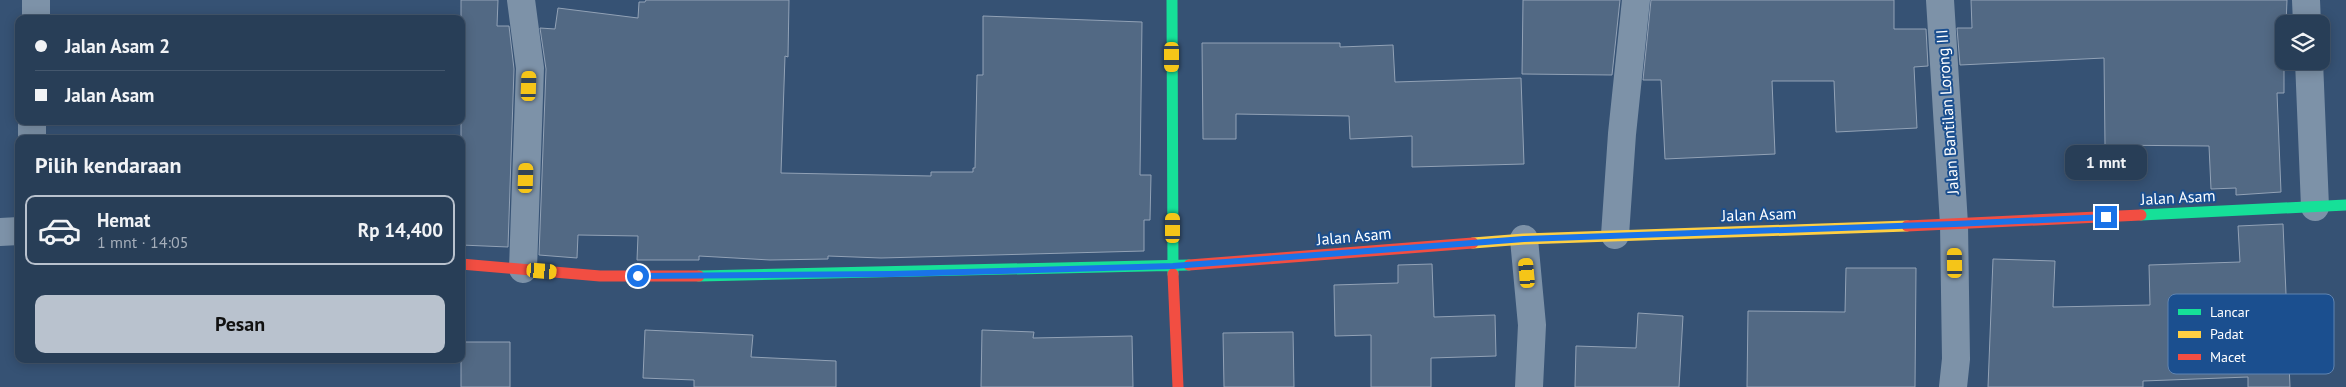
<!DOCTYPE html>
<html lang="id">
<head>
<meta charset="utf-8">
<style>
	:root { --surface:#283e57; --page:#30455d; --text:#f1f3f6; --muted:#a5aeba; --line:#44576d; --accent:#b9c2ce }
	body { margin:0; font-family:"PT Sans",sans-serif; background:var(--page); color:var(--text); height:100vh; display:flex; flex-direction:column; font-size:19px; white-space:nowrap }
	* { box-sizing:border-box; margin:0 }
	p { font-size:16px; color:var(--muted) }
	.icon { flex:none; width:28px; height:28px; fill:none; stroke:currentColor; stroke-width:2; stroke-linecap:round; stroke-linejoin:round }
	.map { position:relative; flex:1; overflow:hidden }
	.side { position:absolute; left:15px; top:135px; width:450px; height:228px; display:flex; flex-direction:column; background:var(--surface); border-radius:10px; box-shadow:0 2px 12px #0003,0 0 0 1px var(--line) }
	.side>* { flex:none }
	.hud { position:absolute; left:15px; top:15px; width:450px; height:110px; border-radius:10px; box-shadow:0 2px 12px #0003,0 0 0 1px var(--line); display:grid; align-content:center; height:110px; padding:0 20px; background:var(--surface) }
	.tools { position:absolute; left:2275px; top:15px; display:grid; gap:10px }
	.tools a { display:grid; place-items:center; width:55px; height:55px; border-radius:10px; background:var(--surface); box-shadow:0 2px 12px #0003,0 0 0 1px var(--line); font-size:25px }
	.end { position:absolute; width:22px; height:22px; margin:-11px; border:6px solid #1a73e8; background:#fff; box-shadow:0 0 0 2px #fff }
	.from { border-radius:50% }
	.bubble { position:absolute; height:35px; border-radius:10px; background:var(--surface); box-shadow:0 2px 12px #0003,0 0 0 1px var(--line); font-size:16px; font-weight:600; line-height:35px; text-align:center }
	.car { position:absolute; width:15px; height:30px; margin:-15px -8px; border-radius:6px; box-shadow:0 0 4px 1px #0007; background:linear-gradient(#f5c518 24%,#345 0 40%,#f5c518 0 76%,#345 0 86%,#f5c518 0) }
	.hud b { display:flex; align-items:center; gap:18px; height:48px; font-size:19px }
	.hud b+b { border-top:1px solid var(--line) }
	.hud i { width:12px; height:12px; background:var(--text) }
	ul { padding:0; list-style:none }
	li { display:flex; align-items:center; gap:15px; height:70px; margin:0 10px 8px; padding:0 10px; border:2px solid var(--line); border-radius:10px }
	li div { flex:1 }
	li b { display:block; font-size:19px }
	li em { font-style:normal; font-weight:600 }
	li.on { border-color:var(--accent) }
	li>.icon { width:45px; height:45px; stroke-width:1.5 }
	h2 { padding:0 20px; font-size:22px; line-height:60px }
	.button { display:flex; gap:10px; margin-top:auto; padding:10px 20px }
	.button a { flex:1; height:58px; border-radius:10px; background:var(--accent); color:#111; font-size:20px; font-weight:600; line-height:58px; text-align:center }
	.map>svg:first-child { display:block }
</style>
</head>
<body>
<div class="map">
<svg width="2346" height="387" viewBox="0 0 2346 387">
	<rect width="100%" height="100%" fill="#365274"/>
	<!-- building -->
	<path fill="#526984" stroke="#92a2b6" d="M461,0h37l-1,26h12l5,43 -6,178 -47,-2z
		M646,0h143l-1,57 -3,-1 -4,117 150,3v-4h42v-4h2l2,-93h6v-59l159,6 -2,153h11l-1,45h-6v31l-263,7 -53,-2v3l-58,1 -71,-4v4h-62l1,-24 -60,-1 -1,23 -38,-3 7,-186 -6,-41 15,1 3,-21 80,10 1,-16h6z
		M1523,0h97l-8,75 -90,-1z
		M1651,0h243v29h32l2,37 -14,1 3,61 -81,4 -2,-51h-62l3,73 -110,5 -4,-79h-18z
		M1971,0h316l-1,24h-2v69h-7l4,99 -45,3v-7l-25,1 -2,-43 -104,-1 -1,-87 -144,7 -3,-37h15z
		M1202,43h138v4l53,-2 2,37 126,-4 3,86 -112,3v-31l-62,3 -1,-23 -113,-2v25h-33z
		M2283,224l7,163h-42v-10l-105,4v6h-155l5,-128 62,2 -2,46 97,-2 -1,-40 91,-3 -2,-36z
		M1432,264l2,53 61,-2 1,41 -65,2v29h-60v-52l-36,1 -1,-51 64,-2v-18z
		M1846,268h70l-1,119h-168l1,-76 97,1z
		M1638,313l45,3 -4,71h-104l1,-41 60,2z
		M645,330l108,5 -2,22 85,4v26h-142v-7l-51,-2z
		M982,330l52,2 -1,6 99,-2 1,51h-152z
		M1293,332l1,55h-70l-1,-54z
		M461,342h49v45h-49z"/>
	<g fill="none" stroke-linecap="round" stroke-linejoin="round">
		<!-- street -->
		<path stroke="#7d92a8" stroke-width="28" d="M521,0l9,68 -7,201
			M1940,0l14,224 2,135 -3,28
			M2306,0l1,24
			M36,19v-19
			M2309,61l6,146
			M32,139v-18
			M0,232l19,-1
			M1615,235l7,-101 14,-134
			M1524,239l8,86 -3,62"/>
		<!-- fast -->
		<path stroke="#16e098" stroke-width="11" d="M1172,0l1,274
			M2141,215l205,-10
			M699,276l490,-11"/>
		<!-- slow -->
		<path stroke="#ffcf43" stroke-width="11" d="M1473,243l51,-4 383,-13"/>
		<!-- jam -->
		<path stroke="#f24e42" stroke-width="11" d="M1907,226l234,-11
			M461,264l139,12h99
			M1189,265l284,-22
			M1173,274l5,113"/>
	</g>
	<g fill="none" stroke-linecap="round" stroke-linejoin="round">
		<!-- route -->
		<path stroke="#1a73e8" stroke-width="6" d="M638,276l253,-2 282,-8 351,-27 430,-15 152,-7"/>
	</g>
	<g text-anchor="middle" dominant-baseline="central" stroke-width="4" stroke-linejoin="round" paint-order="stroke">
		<!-- street labels -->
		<g font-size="16" fill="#fff" stroke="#1b4f8f">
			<text transform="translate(1947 112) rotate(-94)">Jalan Bantilan Lorong III</text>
			<text transform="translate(2178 197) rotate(-3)">Jalan Asam</text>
			<text transform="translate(1759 214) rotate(-2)">Jalan Asam</text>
			<text transform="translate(1354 236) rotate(-5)">Jalan Asam</text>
		</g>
	</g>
	<!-- legend -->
	<rect x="2168" y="294" width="166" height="80" rx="8" fill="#1b4f8f" stroke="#5f84b1" stroke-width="1"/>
	<rect x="2178" y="309" width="23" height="6" fill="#16e098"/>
	<rect x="2178" y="331" width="23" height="7" fill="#ffcf43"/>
	<rect x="2178" y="354" width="23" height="6" fill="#f24e42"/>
	<g font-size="14" fill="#fff">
		<text x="2210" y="317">Lancar</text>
		<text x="2210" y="339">Padat</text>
		<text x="2210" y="362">Macet</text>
	</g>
</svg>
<div class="tools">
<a><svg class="icon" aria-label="layers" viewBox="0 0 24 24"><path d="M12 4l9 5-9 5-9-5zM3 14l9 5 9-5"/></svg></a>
</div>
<i class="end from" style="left:638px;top:276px"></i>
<i class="end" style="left:2106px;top:217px"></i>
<div class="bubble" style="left:2065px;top:145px;width:82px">1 mnt</div>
<i class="car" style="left:1172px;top:57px;rotate:180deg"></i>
<i class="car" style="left:529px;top:86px;rotate:2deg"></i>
<i class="car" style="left:526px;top:178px;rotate:2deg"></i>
<i class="car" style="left:1173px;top:228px;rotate:0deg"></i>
<i class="car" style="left:1955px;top:263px;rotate:359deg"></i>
<i class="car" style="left:542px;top:271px;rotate:95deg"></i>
<i class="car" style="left:1527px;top:273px;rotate:355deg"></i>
<div class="hud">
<b><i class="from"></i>Jalan Asam 2</b>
<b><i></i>Jalan Asam</b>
</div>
<section class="side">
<h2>Pilih kendaraan</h2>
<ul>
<li class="on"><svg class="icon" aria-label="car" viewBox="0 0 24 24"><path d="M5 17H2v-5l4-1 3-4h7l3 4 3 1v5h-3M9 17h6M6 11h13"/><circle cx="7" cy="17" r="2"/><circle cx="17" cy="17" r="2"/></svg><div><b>Hemat</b><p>1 mnt · 14:05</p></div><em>Rp 14,400</em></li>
</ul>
<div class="button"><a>Pesan</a></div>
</section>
</div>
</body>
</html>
